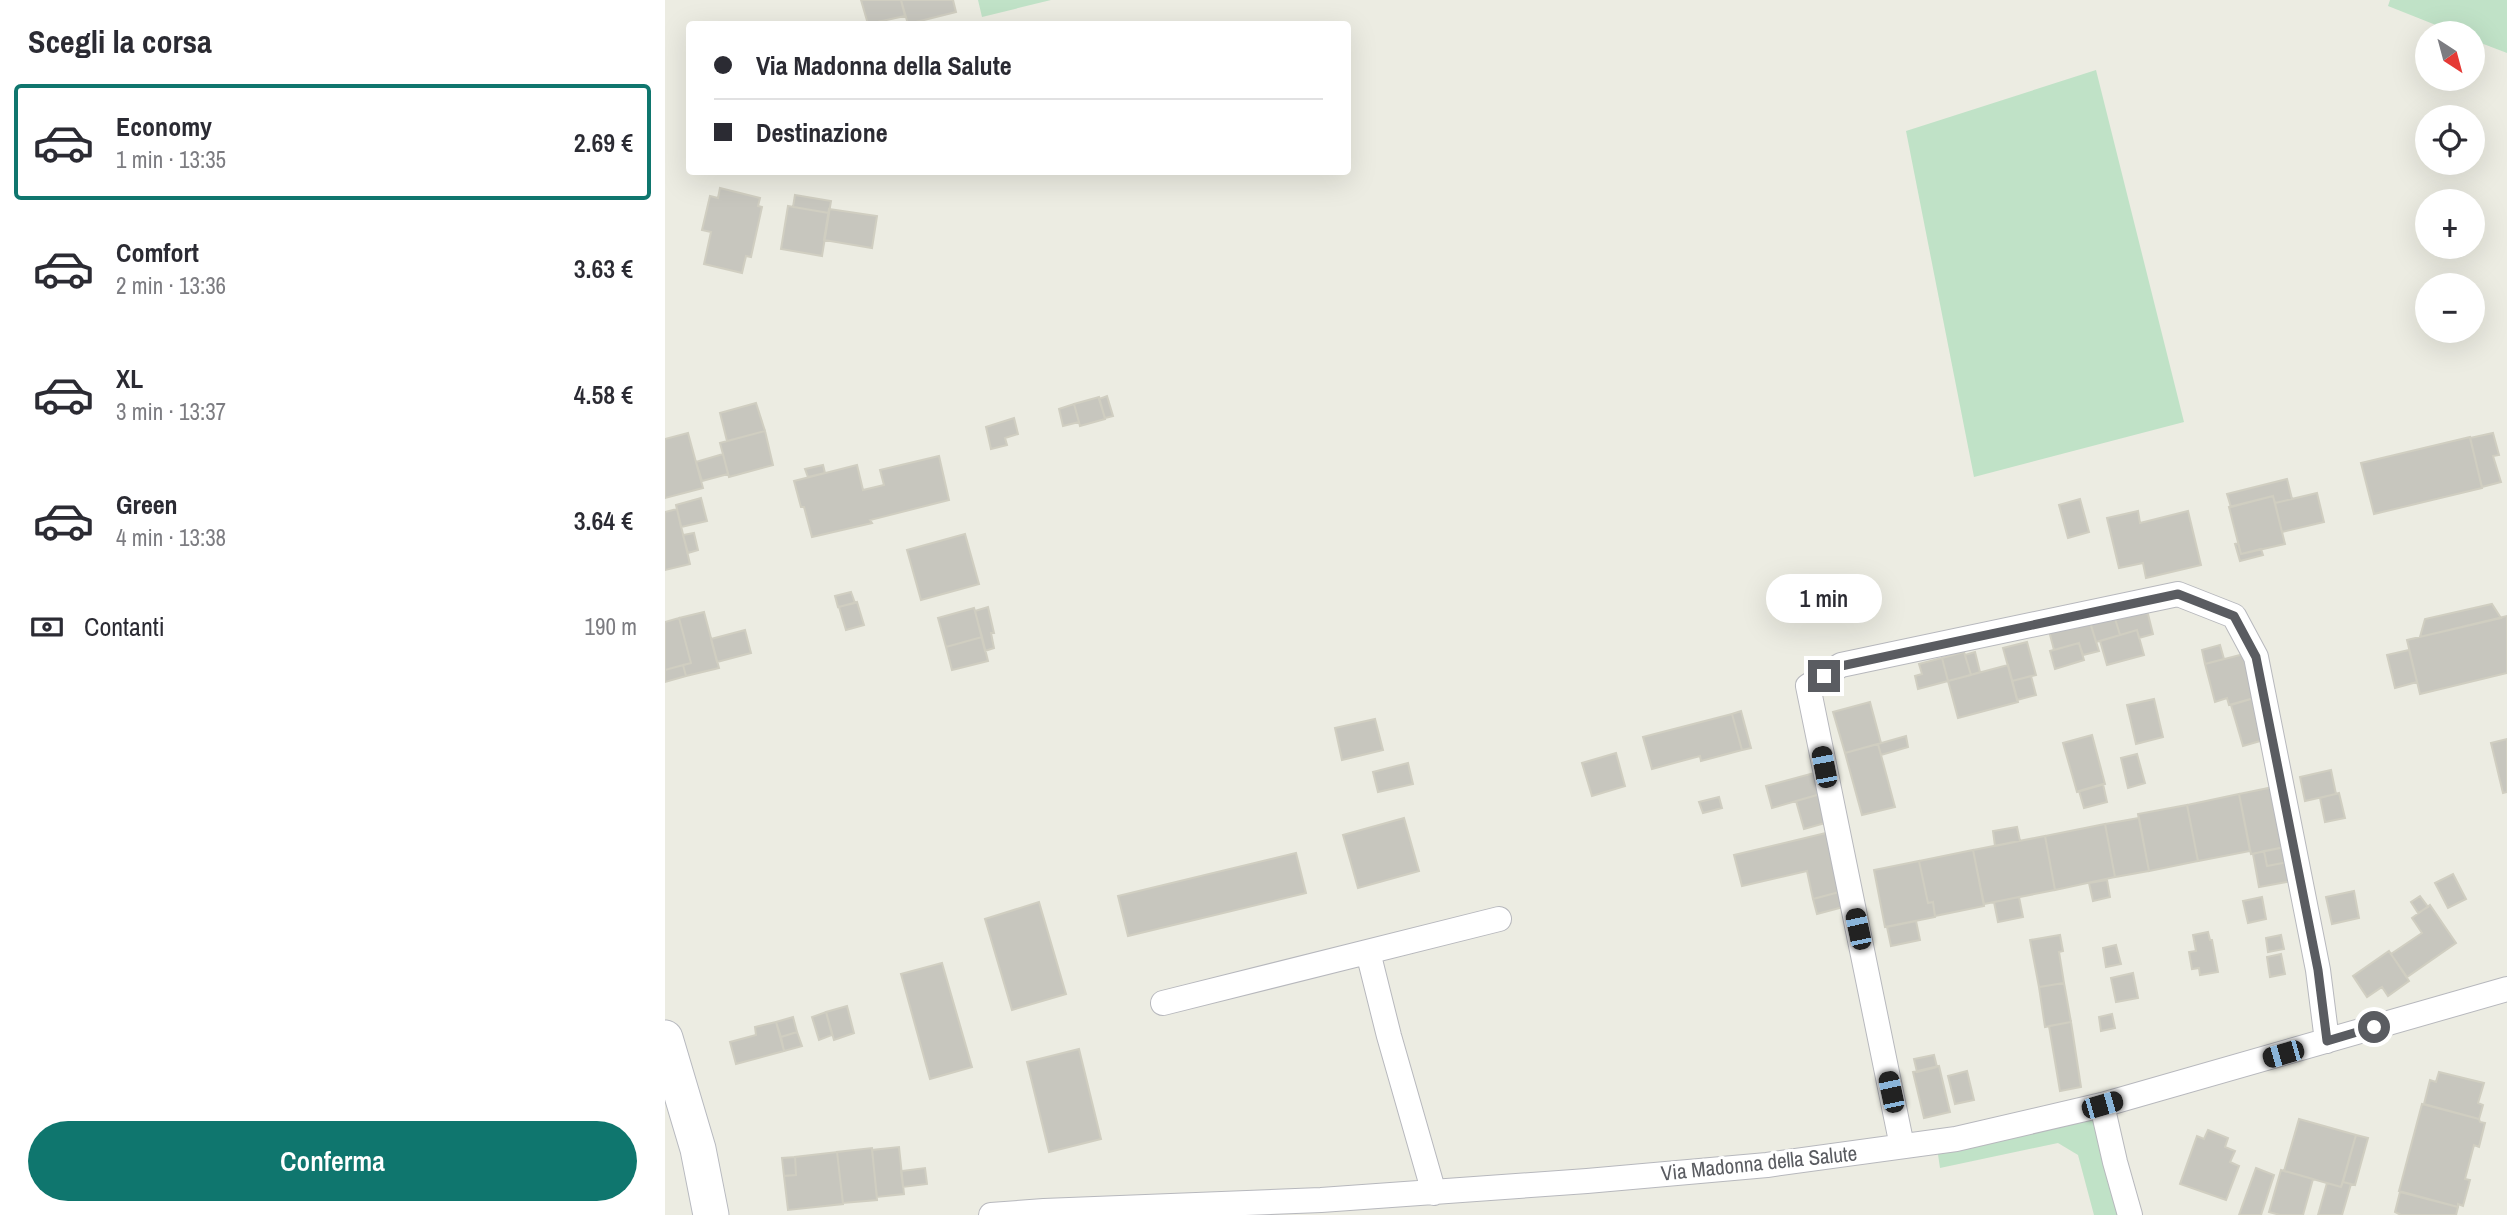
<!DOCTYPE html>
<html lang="it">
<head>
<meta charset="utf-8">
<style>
	:root { --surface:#fff; --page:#f2f2f3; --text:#2b2b33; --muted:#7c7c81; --line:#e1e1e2; --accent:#0f766e }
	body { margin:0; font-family:"Archivo Narrow",sans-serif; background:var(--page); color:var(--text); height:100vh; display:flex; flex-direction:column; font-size:26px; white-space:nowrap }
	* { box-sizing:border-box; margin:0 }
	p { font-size:23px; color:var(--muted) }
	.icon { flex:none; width:38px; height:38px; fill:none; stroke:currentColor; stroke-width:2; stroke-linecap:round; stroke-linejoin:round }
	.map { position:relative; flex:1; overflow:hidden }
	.panel { display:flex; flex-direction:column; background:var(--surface); width:665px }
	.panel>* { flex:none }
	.guide { position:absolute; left:21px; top:21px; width:665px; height:154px; border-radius:7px; box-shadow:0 7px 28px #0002; display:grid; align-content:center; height:154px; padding:0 28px; background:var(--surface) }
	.needle { width:46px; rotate:144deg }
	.buttons { position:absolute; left:1750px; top:21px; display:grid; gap:14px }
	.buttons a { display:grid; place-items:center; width:70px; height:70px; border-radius:50%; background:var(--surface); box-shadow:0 7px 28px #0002; font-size:35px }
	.end { position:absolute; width:32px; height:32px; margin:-16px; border:9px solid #5a5c61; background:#fff; box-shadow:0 0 0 4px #fff }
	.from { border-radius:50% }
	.bubble { position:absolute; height:49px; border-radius:24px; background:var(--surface); box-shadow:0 7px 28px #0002; font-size:23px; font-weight:600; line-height:49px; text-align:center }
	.car { position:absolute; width:21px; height:42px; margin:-21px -10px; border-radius:9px; box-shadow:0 0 5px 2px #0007; background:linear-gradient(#222 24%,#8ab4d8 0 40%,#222 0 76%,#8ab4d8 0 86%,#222 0) }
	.guide b { display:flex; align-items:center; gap:24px; height:66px; font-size:26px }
	.guide b+b { border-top:2px solid var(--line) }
	.guide i { width:18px; height:18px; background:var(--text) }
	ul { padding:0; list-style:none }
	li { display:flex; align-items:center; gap:21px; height:116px; margin:0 14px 10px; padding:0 14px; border:4px solid transparent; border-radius:7px }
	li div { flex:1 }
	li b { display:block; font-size:26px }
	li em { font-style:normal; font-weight:600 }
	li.active { border-color:var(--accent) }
	li>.icon { width:63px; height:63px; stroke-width:1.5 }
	h2 { padding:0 28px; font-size:32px; line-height:84px }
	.pay { display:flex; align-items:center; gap:18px; height:77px; padding:0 28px; font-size:26px }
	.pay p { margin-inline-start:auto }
	.action { display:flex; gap:14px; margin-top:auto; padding:14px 28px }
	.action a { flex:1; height:80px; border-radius:42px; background:var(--accent); color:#fff; font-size:28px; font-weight:600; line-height:80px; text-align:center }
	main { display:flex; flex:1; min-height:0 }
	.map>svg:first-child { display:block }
</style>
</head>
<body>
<main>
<section class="panel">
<h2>Scegli la corsa</h2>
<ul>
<li class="active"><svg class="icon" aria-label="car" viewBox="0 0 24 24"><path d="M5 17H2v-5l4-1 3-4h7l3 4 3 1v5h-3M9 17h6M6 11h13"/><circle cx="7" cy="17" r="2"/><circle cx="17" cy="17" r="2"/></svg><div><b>Economy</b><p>1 min · 13:35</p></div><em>2.69 €</em></li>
<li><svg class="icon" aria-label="car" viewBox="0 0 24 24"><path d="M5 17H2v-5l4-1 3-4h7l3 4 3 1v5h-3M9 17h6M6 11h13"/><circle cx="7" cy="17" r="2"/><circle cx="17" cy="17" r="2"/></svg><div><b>Comfort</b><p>2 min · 13:36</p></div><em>3.63 €</em></li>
<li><svg class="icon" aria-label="car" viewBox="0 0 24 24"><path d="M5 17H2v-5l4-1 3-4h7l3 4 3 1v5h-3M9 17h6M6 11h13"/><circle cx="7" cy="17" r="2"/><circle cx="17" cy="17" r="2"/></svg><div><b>XL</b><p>3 min · 13:37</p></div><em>4.58 €</em></li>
<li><svg class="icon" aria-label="car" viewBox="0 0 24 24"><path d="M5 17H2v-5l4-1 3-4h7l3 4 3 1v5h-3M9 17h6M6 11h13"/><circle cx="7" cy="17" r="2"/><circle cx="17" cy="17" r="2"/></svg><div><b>Green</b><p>4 min · 13:38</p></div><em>3.64 €</em></li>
</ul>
<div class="pay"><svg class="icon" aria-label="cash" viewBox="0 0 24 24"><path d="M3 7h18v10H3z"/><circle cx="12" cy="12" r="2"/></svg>Contanti<p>190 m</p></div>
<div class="action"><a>Conferma</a></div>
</section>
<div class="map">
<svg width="1842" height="1215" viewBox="0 0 1842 1215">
	<rect width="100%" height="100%" fill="#ecece2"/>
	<!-- green -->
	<path fill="#c0e2c7" d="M313,0h73l-69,17z
		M1725,0h117v53l-34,-13v-7h-17l-68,-27z
		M1431,70l88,352 -210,55 -68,-346z
		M1437,1105l28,110h-36l-16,-60 -20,-12 -118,25 -4,-27z"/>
	<!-- building -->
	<path fill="#c7c6be" stroke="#d0cec1" stroke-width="2" d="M196,0h40l4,16 -37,8z
		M236,0h52l3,12 -48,12z
		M55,188l40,10 -2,8 4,1 -11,50 -5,-1 -4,17 -38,-9 7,-32 -9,-2 8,-34 8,2z
		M130,195l36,6 -2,12 -36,-6z
		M123,206l41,7 -7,43 -41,-7z
		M164,209l48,7 -5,32 -48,-8z
		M442,396l6,20 -8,2 -6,-19z
		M434,397l6,22 -25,7 -6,-22z
		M91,403l9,28 -38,10 -7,-28z
		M409,404l5,18 -16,4 -4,-17z
		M349,418l4,16 -13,4 2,7 -16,4 -5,-22z
		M100,431l8,34 -44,12 -9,-34z
		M23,433l15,55 -38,10v-59z
		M1828,433l6,22 -6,1 8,26 -19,5 -12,-49z
		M1805,437l12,51 -108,26 -13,-51z
		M58,454l5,20 -26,7 -6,-19z
		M274,456l10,44 -79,20 2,3 -60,14 -8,-30h-3l-7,-26 63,-16 6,25 21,-5 -4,-15z
		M158,465l2,8 -17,4 -3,-8z
		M1622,479l5,20 -17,4 -2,-7 -42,11 -4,-13z
		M1652,493l7,29 -42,10 -7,-29z
		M1608,496l12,48 -44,10 -12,-47z
		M36,498l6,23 -26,6 -5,-22z
		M1415,499l9,33 -21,6 -9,-33z
		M12,509l13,55 -25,6v-58z
		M1473,511l2,12 48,-12 13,54 -55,13 -3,-15 -24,5 -12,-50z
		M29,533l4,17 -10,3 -5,-18z
		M300,534l14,50 -58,16 -14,-50z
		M1573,543l3,11 20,-5 2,6 -23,6 -5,-17z
		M186,592l4,11 -17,4 -3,-11z
		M192,602l7,23 -18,5 -7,-23z
		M1827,604l9,14 -81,19 5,-18z
		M323,607l6,26h-3l3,15 -9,3 -10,-40z
		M309,608l8,29 -36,10 -8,-29z
		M1459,609l24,5 5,20 -14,4 -2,-8 -17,5 -7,-23z
		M39,612l15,56 -33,8 -3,-11 8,-2 -12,-45z
		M1448,612l7,23 -24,7 -7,-23z
		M1842,616v57l-87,21 -13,-54z
		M14,618l12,45 -26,7v-48z
		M1424,619l10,32 -16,4 -4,-12 -25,7 -5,-19z
		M80,630l6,23 -34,9 -6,-23z
		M1472,630l7,25 -37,10 -7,-24z
		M317,637l6,24 -36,9 -6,-23z
		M1362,642l9,33 -24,6 -9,-33z
		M1414,643l5,17 -29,9 -5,-18z
		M1555,645l4,14 -19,5 -3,-14z
		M1744,650l8,32 -22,6 -8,-33z
		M1299,652l7,23 -23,6 -6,-23z
		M1310,652l5,20 -9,3 -6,-20z
		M1579,654l10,44 -25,7 -2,-7 -12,4 -10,-38z
		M1277,658l6,23 -30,8 -3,-13 7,-2 -3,-10z
		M18,665l3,11 -21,6v-12z
		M1343,665l10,37 -60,16 -10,-37z
		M1366,676l5,19 -19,5 -5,-19z
		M1589,698l13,41 -24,7 -12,-41z
		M1489,699l9,38 -27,7 -9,-39z
		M1205,702l11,41 -36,10 -12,-41z
		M1076,711l10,37 -9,2 -10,-36z
		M1067,714l10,36 -41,11 -1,-5 -48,13 -9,-32z
		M710,719l8,31 -41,10 -7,-32z
		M1427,735l13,49 -28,8 -14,-49z
		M1241,736l2,11 -27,8 -3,-11z
		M1842,739v53l-4,1 -12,-50z
		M1213,744l17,63 -33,8 -17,-62z
		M951,753l9,33 -33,10 -10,-33z
		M1472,754l8,29 -17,5 -7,-30z
		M743,763l5,21 -35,8 -5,-20z
		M1666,770l5,24 -31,7 -5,-24z
		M1153,772l6,21 -52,15 -6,-22z
		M1438,784l4,18 -23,6 -5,-17z
		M1613,786l12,60 -39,8 -12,-60z
		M1159,793l8,28 -28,8 -8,-28z
		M1674,793l6,25 -20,4 -5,-24z
		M1574,794l11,57 -52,10 -11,-56z
		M1054,797l3,11 -19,5 -4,-11z
		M1522,805l11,56 -49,10 -11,-57z
		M739,818l15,53 -61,17 -15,-53z
		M1474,818l10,53 -34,6 -10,-53z
		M1440,824l10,53 -60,13 -10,-54z
		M1352,827l3,14 -25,5 -2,-15z
		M1161,833l17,58 -30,8 -6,-28 -65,15 -8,-31z
		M1380,836l10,54 -71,14 -11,-54z
		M1625,846l3,15 -26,5 -3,-15z
		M1308,850l11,56 -49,10 -2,-14 -5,1 -9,-42z
		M1599,851l3,15 26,-5 4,19 -38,7 -6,-33z
		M631,853l10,40 -178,43 -10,-40z
		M1254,861l9,42 5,-1 2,15 -50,10 -11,-57z
		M1788,874l13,25 -18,9 -13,-25z
		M1442,880l3,17 -17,4 -4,-18z
		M1178,891l4,15 -30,8 -4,-15z
		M1689,891l5,27 -27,6 -6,-27z
		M1755,896l8,11 -10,6 -7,-11z
		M1354,897l4,20 -25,5 -4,-20z
		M1597,897l4,22 -18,4 -5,-22z
		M374,902l27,92 -54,16 -27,-91z
		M1765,905l26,38 -49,34 -16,-23 31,-21 -10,-15z
		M1251,921l4,19 -29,6 -4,-19z
		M1543,932l2,8h2l6,32 -18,3 -1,-7 -7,1 -3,-17 7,-1 -3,-16z
		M1395,935l3,16 -4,1 5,31 -25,4 -9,-47z
		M1616,935l3,14 -16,3 -2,-14z
		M1451,945l5,19 -15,3 -3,-19z
		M1724,951l20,30 -21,15 -6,-9 -15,10 -14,-21z
		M1616,954l4,20 -15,3 -3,-20z
		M277,963l30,104 -42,12 -29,-105z
		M1468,973l5,25 -22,4 -5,-24z
		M1399,983l7,39 -26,5 -6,-40z
		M182,1006l7,27 -20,7 -8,-28z
		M161,1012l6,23 -13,5 -7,-23z
		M1447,1014l3,14 -14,3 -2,-14z
		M128,1017l4,15 -16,5 -5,-15z
		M111,1022l8,29 -48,13 -6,-22 26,-7 -1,-8z
		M1406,1022l10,65 -21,4 -11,-65z
		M132,1032l5,14 -18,5 -3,-14z
		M414,1049l22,90 -52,13 -22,-90z
		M1269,1055l3,12 -20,5 -3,-13z
		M1274,1066l11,46 -26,6 -11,-46z
		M1302,1071l7,29 -19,4 -7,-28z
		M1774,1072l45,11 -6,20 5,2 -4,14 -55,-15 6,-24 6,2z
		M1757,1104l57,15 1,3 5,1 -6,24 -5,-2 -9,34 5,1 -7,26 -5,-2v3l-59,-16z
		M1634,1119l57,16 -15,52 -57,-16z
		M1543,1130l20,8 -3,9 10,4 -5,11 9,4 -13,34 -46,-16 17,-48 7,3z
		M1691,1135l12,3 -13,47 -12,-3z
		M234,1147l5,47 -27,3 -5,-47z
		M207,1148l5,52 -34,3 -6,-51z
		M172,1152l6,52 -55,6 -4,-34 12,-1 -1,-18z
		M130,1157l1,18 -12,1 -2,-18z
		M260,1168l2,16 -24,3 -2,-16z
		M1591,1168l18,7 -13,40h-22z
		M1616,1170l32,9 -10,36h-23l-11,-3z
		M1678,1182l8,2 -9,31h-24l9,-32 14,4z
		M1735,1192l58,15 -2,8h-55l-6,-3z"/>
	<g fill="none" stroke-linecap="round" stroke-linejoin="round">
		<!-- street casing -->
		<g stroke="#b7b8bd" stroke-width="26">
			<path id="street" d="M703,952l21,84 45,157
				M498,1003l336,-84
				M1437,1105l13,57 15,53
				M1237,1146l-94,-460 33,-21 337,-71 56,22 22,41 62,313 9,71
				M326,1215l53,-4 277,-11 266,-19 180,-16 189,-26 146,-34 405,-116"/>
		</g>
		<!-- secondary casing -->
		<g stroke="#b7b9bf" stroke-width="37">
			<path id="secondary" d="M0,1038l33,111 13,66"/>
		</g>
		<!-- street -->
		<use href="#street" stroke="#fff" stroke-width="24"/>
		<!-- secondary -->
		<use href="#secondary" stroke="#fff" stroke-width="35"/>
	</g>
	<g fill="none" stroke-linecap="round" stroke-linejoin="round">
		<!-- route -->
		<path stroke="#5a5c61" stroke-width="9" d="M1159,676l17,-10 337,-72 56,22 22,41 62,313 9,71 47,-14"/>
	</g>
	<g text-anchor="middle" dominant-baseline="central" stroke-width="6" stroke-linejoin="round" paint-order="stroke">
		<!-- street labels -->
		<g font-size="21" fill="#5a5c61" stroke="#fff">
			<text transform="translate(1094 1163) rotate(-6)">Via Madonna della Salute</text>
		</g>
	</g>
</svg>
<div class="buttons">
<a><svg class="needle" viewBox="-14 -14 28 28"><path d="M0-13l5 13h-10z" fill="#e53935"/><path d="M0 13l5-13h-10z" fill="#7c7c81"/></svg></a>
<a><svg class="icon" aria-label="locate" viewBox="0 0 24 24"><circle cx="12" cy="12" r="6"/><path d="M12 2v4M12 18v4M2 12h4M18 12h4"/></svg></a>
<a>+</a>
<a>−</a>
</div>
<i class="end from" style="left:1709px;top:1027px"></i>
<i class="end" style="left:1159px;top:676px"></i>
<div class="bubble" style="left:1101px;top:574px;width:116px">1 min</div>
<i class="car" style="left:1159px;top:767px;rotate:349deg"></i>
<i class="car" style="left:1193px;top:929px;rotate:348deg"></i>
<i class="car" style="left:1618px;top:1054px;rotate:254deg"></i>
<i class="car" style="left:1226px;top:1092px;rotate:348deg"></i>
<i class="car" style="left:1437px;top:1105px;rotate:74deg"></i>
<div class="guide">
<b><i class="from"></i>Via Madonna della Salute</b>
<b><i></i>Destinazione</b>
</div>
</div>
</main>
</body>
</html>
